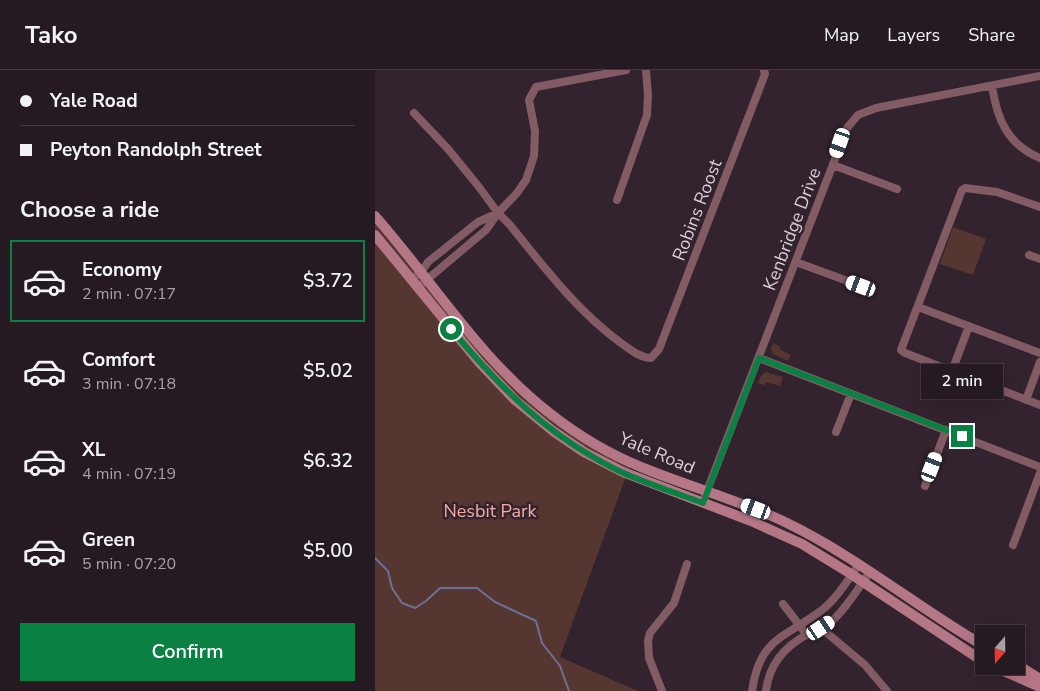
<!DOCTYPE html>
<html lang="en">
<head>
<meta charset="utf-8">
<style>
	:root { --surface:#261a22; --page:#32272f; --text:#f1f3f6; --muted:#a4a1a5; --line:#423840; --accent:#0b8043 }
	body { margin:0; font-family:"Nunito Sans",sans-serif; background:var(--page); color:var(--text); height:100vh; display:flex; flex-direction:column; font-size:19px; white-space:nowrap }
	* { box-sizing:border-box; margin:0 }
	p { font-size:16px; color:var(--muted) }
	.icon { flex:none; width:28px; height:28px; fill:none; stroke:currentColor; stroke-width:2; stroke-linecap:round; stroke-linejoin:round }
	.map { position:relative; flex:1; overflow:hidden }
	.sheet { display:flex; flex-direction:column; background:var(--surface); width:375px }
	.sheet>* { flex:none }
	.hud { display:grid; align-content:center; height:110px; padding:0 20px; background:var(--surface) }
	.needle { width:32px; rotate:200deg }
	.fabs { position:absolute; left:600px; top:555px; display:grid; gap:10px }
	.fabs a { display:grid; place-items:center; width:50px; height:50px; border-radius:0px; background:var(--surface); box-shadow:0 5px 20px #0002,0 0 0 1px var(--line); font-size:25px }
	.end { position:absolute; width:22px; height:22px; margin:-11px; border:6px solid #0b8043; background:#fff; box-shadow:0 0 0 2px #fff }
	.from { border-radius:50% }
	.bubble { position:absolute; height:35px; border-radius:0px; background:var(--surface); box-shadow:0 5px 20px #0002,0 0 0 1px var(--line); font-size:16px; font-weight:600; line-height:35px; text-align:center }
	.car { position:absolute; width:15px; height:30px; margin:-15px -8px; border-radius:6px; box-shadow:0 0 4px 1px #0007; background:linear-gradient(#fff 24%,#345 0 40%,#fff 0 76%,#345 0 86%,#fff 0) }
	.hud b { display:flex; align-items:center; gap:18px; height:48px; font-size:19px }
	.hud b+b { border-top:1px solid var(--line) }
	.hud i { width:12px; height:12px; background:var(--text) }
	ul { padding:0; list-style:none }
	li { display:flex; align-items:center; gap:15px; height:82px; margin:0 10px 8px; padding:0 10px; border:2px solid transparent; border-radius:0px }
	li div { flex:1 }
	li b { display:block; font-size:19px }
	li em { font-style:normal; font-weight:600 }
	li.current { border-color:var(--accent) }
	li>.icon { width:45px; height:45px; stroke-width:1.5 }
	h2 { padding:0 20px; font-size:22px; line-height:60px }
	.cta { display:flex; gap:10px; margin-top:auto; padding:10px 20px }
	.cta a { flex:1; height:58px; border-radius:0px; background:var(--accent); color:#fff; font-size:20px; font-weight:600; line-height:58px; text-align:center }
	header { display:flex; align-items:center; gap:30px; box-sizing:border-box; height:70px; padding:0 25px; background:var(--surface); border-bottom:1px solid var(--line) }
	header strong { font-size:24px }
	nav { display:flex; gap:28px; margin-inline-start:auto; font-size:18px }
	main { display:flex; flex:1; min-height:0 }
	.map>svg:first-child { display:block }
</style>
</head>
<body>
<header>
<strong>Tako</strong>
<nav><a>Map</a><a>Layers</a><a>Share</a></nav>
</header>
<main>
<section class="sheet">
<div class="hud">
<b><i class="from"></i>Yale Road</b>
<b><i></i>Peyton Randolph Street</b>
</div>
<h2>Choose a ride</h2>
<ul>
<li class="current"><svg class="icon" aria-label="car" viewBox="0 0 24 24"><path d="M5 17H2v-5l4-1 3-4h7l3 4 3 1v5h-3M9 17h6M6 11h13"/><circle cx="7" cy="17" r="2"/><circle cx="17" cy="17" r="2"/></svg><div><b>Economy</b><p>2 min · 07:17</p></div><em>$3.72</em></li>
<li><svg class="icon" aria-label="car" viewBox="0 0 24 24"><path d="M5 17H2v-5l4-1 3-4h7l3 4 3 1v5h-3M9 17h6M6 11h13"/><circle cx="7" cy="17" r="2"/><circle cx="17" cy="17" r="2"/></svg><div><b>Comfort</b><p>3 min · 07:18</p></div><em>$5.02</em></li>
<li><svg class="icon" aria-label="car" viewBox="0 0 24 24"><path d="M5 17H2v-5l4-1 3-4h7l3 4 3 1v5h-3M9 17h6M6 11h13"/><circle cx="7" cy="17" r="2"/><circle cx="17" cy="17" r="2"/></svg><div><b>XL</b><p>4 min · 07:19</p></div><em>$6.32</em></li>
<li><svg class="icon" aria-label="car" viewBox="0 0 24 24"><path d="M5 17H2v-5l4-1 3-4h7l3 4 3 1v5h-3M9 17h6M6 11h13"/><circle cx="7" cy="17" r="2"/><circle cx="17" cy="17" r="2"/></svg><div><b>Green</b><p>5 min · 07:20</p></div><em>$5.00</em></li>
</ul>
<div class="cta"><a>Confirm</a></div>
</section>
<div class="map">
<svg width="665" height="621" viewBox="0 0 665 621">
	<rect width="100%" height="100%" fill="#32232e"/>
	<!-- green -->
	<path fill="#553630" d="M0,143l130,157 40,37 45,32 42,21 -72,197 78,34h-263z
		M578,157l33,12 -13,36 -33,-11z
		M398,273l6,3 2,4 10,5 -3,6 -15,-7 -2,-5z
		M391,302l17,5 -3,9 -14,-4 -1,3 -7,-2 3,-7z"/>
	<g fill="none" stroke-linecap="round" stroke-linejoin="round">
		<!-- stream -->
		<path stroke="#6d7096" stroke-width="2" d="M0,488l13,13 4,17 10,15 13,5 11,-7 14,-13h37l18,14 41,19 6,22 18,23 9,25"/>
		<!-- minor -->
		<path stroke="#825b64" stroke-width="8" d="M617,16c5,33 15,58 48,72
			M39,43l34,36 31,38 19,26 12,12c34,42 67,86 111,118 9,6 19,15 30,15l8,-9 106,-275 -1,-4
			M458,95l64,24
			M242,130l30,-85 1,-19 -2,-26
			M665,137l-43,-15 -32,-4 -3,2 -61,160 4,3 135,52
			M654,185l11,4
			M421,192l65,24
			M36,210l10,-8 7,-10 50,-40 18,-8
			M42,218l69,-58 12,-17 19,-20 9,-13 8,-24 1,-25 -6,-31 7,-13 90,-17
			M543,237l122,46
			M384,288l281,109
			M577,301l17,-45
			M651,330l14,-38
			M461,362l15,-38
			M550,416l21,-56
			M330,426l142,-368 11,-13 18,-7 164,-32
			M638,475l27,-72
			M408,534l24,31
			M446,558l44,37 22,26
			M287,621l-13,-33 -1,-17 2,-8 24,-30 13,-39
			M377,621c8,-54 33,-53 70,-81 15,-12 26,-30 37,-46
			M391,621c3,-26 19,-45 42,-57 8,-4 17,-7 24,-13 15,-13 26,-33 38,-49"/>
		<!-- secondary -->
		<path stroke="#b57686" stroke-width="10" d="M0,146c59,67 106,145 177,199 27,21 57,39 89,52 48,20 99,33 146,56 70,34 130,84 197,123
			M0,165l104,127 36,38 38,31 31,21 39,20 128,49 51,23 49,30 133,88
			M641,594l24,15
			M617,596l48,21"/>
	</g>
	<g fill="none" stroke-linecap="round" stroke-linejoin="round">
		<!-- route -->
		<path stroke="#0b8043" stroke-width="6" d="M76,259c51,61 98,108 170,143 27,12 55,21 82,31l56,-145 203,78"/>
	</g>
	<g text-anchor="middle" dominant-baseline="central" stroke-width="5" stroke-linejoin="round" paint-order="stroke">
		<!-- street labels -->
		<g font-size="18" fill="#d9ced6" stroke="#32232e">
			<text transform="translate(322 140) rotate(-69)">Robins Roost</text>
			<text transform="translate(417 159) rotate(-69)">Kenbridge Drive</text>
			<text transform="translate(282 383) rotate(23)">Yale Road</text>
		</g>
		<!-- park labels -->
		<g font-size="18" fill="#f6ada0" stroke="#32232e">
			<text x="115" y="441">Nesbit Park</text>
		</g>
	</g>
</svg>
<div class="fabs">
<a><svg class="needle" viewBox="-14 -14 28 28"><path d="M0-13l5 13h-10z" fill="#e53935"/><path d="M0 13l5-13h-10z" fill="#a4a1a5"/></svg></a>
</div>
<i class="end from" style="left:76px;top:259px"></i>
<i class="end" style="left:587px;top:366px"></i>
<div class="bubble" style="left:546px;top:294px;width:82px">2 min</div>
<i class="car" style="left:465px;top:73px;rotate:199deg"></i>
<i class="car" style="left:486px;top:216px;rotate:290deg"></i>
<i class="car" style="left:557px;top:397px;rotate:21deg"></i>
<i class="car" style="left:381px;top:439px;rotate:290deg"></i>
<i class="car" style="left:446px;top:558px;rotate:56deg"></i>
</div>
</main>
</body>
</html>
